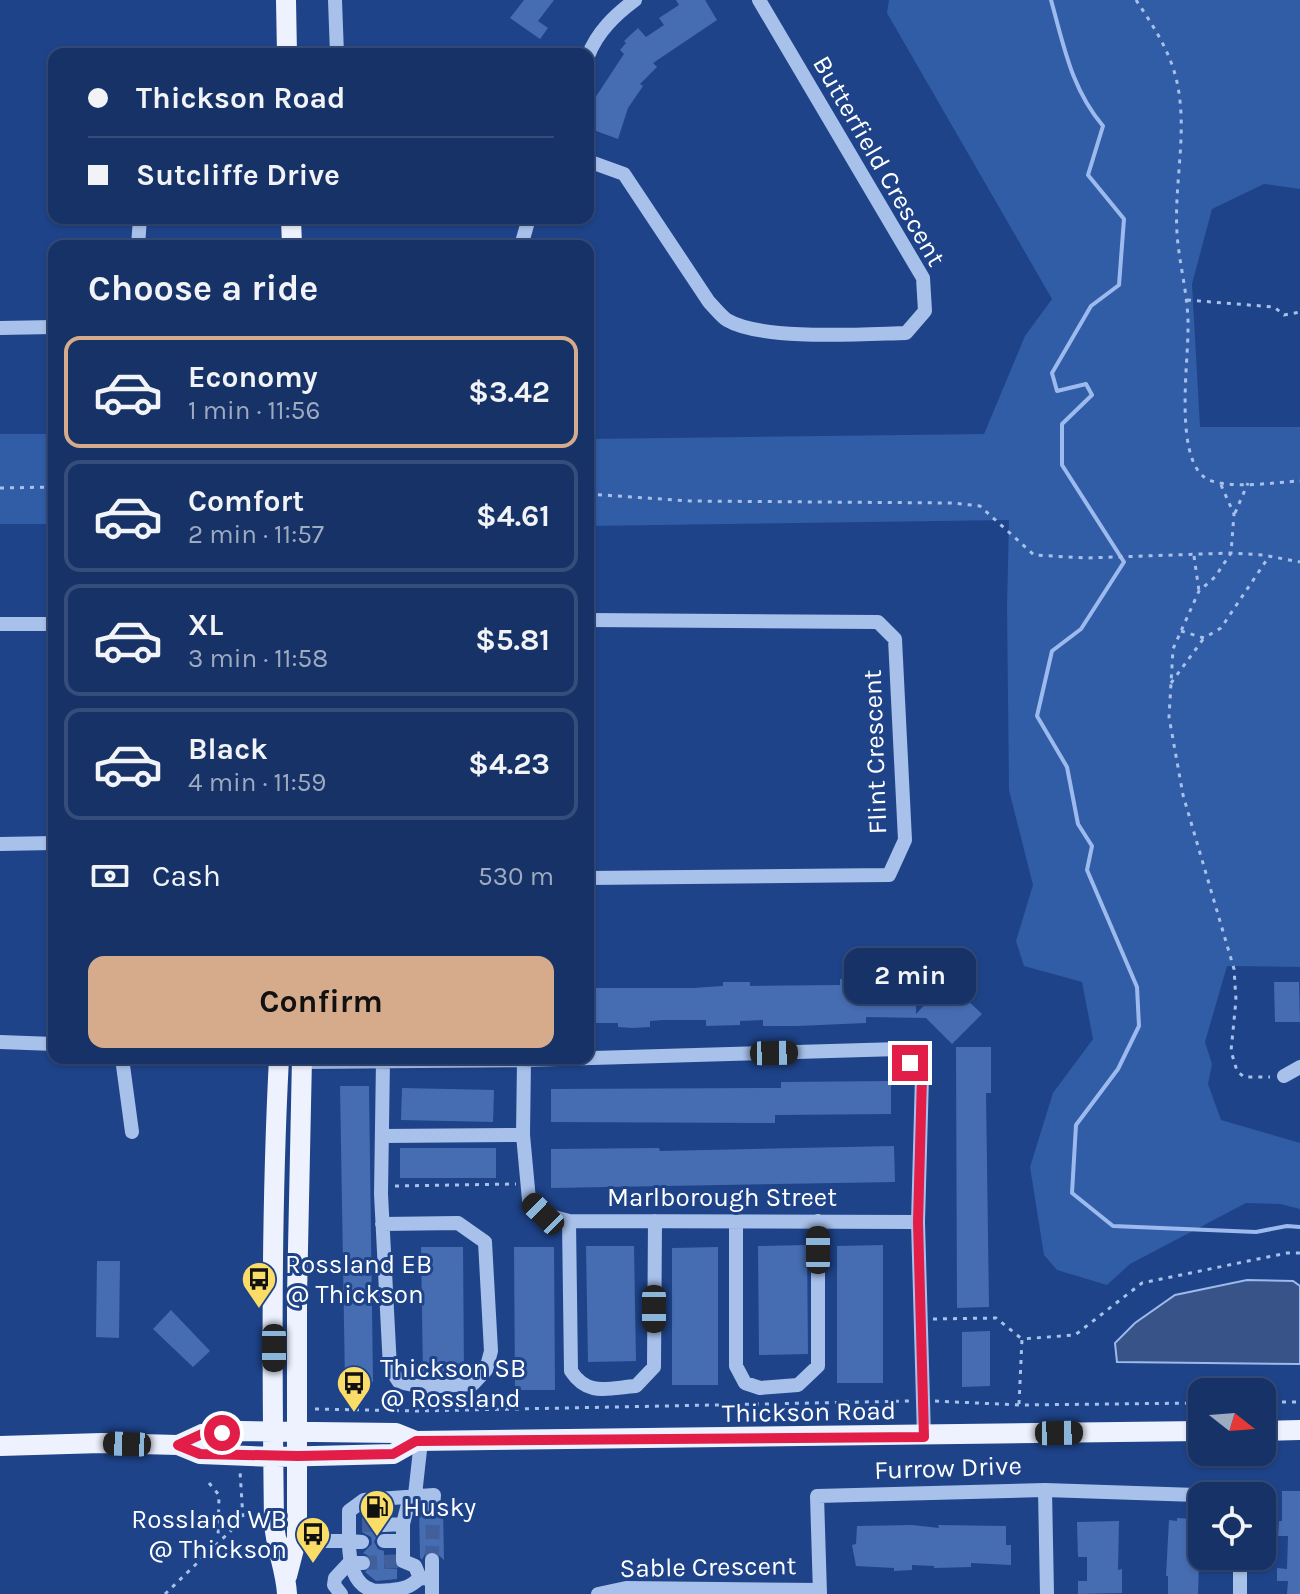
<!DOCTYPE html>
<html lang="en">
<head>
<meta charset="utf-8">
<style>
	:root { --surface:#163267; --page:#233e70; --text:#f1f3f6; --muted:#9eaac0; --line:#354d7b; --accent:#d6ab8b }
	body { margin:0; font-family:Karla,sans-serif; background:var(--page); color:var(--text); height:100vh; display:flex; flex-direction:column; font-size:30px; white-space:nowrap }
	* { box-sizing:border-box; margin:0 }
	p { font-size:26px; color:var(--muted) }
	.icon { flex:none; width:44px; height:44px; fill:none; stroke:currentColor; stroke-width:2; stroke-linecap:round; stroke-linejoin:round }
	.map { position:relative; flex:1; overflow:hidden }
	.sheet { position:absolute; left:48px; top:240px; width:546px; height:824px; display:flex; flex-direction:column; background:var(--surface); border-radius:16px; box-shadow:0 2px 6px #0004,0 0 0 2px var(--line) }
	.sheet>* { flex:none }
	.guide { position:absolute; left:48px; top:48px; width:546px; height:176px; border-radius:16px; box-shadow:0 2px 6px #0004,0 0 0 2px var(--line); display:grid; align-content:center; height:176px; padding:0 40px; background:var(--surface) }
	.needle { width:52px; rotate:107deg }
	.fabs { position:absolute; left:1188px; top:1378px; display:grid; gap:16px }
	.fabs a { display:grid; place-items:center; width:88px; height:88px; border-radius:16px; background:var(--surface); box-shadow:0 2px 6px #0004,0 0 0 2px var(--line); font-size:40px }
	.end { position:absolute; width:36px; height:36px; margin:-18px; border:10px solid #e11d48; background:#fff; box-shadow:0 0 0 4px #fff }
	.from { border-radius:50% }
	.bubble { position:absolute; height:56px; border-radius:16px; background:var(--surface); box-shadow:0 2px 6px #0004,0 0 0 2px var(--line); font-size:26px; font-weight:700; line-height:56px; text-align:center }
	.car { position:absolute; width:24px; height:48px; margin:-24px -12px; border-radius:10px; box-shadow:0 0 6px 2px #0007; background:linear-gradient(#222 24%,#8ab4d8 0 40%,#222 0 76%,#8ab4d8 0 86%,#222 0) }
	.guide b { display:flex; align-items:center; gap:28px; height:76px; font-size:30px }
	.guide b+b { border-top:2px solid var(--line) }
	.guide i { width:20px; height:20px; background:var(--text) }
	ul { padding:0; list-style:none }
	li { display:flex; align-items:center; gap:24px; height:112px; margin:0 16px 12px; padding:0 24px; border:4px solid var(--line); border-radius:16px }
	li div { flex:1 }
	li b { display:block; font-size:30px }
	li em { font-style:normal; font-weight:700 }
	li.current { border-color:var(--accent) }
	li>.icon { width:72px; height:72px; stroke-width:1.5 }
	h2 { padding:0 40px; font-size:36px; line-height:96px }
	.pay { display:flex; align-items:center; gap:20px; height:88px; padding:0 40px; font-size:30px }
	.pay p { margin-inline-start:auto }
	.action { display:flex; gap:16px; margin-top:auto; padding:16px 40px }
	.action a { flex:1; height:92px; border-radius:16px; background:var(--accent); color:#111; font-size:32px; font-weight:700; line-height:92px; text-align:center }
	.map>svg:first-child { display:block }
</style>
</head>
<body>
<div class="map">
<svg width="1300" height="1594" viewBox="0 0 1300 1594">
	<rect width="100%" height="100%" fill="#1e4389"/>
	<!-- green -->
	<path fill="#315ca6" d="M889,0h411v189l-36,-5 -52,25 -20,75 8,143h100v540l-73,-1 -22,76 7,22 -4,20 13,36 79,23v66l-20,-5 -34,-1 -116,61 -23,21 -50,-15 -13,-15 -14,-88 23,-74 40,-54 -11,-57 -58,-16 -8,-25 17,-56 -24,-95 -2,-184 2,-86 -421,6v-87l396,-5 41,-98 27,-37 -165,-286z
		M0,434h54v90h-54z"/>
	<!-- water -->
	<path fill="#375387" stroke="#9cbaed" stroke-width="2" d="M1247,1280l46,1 7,5v78l-183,-2 -2,-19 20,-20 40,-28z"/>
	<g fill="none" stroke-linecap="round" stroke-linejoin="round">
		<!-- stream -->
		<path stroke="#9cbaed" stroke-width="4" d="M1051,0c13,46 20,88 52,126l-15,49 36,44 -5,66 -28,21 -39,67 5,18 29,-7 6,11 -30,29v41l62,97 -43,67 -29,22 -15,65 30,51 11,57 14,22 -5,24 50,117 2,39 -21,43 -42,56 -4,68 41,33 143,6 31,-6 13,1"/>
	</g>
	<!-- building -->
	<path fill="#466db2" d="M524,0h30l-16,21 10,7 -8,11 -30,-21z
		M676,0h29l12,20 -64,43 4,4 -17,17 3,2 -15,22 -10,31 -30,-11v-29l5,2 31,-47 -4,-4 6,-7 -2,-2 14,-13 8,9 18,-12 -5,-7 20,-13z
		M840,979h25v9h30v-4h21v30l25,-27 18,17 6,-6 17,16 -30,30 -26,-26 -60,-1v6l-69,3h-34v-6l-23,1v4l-34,1v-6h-43l-13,1v6l-18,1 -14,-1v-4h-30v-35h105l30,-2v-4h27v4l90,-1z
		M1274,982h25l1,40h-25z
		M956,1047h35v46h-5l3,214 -32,1z
		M891,1081v33l-116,1v8l-224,-1v-33l230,-1v-6z
		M340,1086h29l4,296 -28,1z
		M402,1088l92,2 -1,32 -92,-2z
		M894,1146l1,36 -344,6v-39l108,-1 1,3z
		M400,1148h96v30h-96z
		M807,1245l1,109 -49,1 -1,-109z
		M883,1245v138h-46v-137z
		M586,1246h48l2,115 -48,1z
		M421,1247h42l1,127 -41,1z
		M514,1247h40l1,143h-40z
		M718,1247v138h-46v-137z
		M97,1261h23l-1,77 -23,-1z
		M171,1310l39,41 -17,16 -40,-38z
		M990,1331v55l-28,1v-55z
		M1282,1491h18v103h-13l1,-13h-11v-13l10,1 1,-33h-10l1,-15h3z
		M443,1508l1,52 -11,-10 -7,2 -4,8 -2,-3 -1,-48h4l4,8 6,2 8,-4z
		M367,1510h16v5l-9,6v9l4,3 -4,9 4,7 6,2v18h13v10l-21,2 -11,-9 8,-8 -2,-7 -8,-4 9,-9 -1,-7 -9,-5v-18z
		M1177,1518l20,1 -1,4 6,1v39h-3l-1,31h-30v-18h-2l3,-56 8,1z
		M1119,1521l-1,49 4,-1v24l-44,1v-13h9v-24h-9l-1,-35z
		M912,1525l27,3 -1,-3 68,1v19h5v20l-40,-2v4l-37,1v-2l-22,-1v5l-18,1v-3l-38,-2 -4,-21 4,-1 1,-18z"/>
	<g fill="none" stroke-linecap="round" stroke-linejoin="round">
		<!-- minor-tunnel -->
		<path stroke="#405f9b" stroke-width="14" stroke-dasharray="14 7" stroke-linecap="butt" d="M362,1525h21
			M432,1560l1,-51
			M363,1563l40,-2"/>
		<!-- path -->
		<path stroke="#a8c1eb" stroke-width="3" stroke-dasharray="4 6" stroke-linecap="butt" d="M1136,0c18,27 36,54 42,87 9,49 -4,97 -1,146 2,32 12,64 11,97 0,34 -13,124 16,147 19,14 72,5 96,4
			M1187,300l87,7 10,8 16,-3
			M1221,485l13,29 -3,39 -16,24 -16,14 -26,58 -4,68 14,78 51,174 2,31 -5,51 6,20 7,6h26
			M0,488l54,-1
			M588,494l102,7 262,2 28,3 54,49 52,3 145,-5 32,2 37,7
			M1235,513l13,-30
			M1194,556l5,35
			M1181,631l23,7 17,-10 47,-70
			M1171,683l33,-45
			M395,1186l121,-2
			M933,1319l63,-1 26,21
			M935,1401l84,4 183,-2
			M1262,1402h38
			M1019,1404l3,-65 53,-4 67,-52 145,-30h13
			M315,1409l102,2 494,-10
			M209,1483l10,12 -1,44
			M165,1594l78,-75 -3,-48"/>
		<!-- minor -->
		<path stroke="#a8c1eb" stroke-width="14" d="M335,0l2,54
			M588,56c9,-24 27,-41 47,-56
			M588,161l36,13 85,128c6,6 12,14 18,18 35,21 137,14 179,13l19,-22 -2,-33 -164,-278
			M138,246l2,-28
			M521,246l8,-28
			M0,328l54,-1
			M588,620l290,2 17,17 10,201 -16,35 -301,3
			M0,624h54
			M0,844l54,-1
			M0,1042l54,2
			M122,1058l10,74
			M524,1060l-1,75 6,65 14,14 26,7 349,1
			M303,1062l221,-2 375,-11 23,27 -4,146 6,215
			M1284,1076l16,-9
			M382,1136l141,-1
			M736,1220v146l9,17 15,5 38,-3 20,-19v-145
			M569,1221l2,150c17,26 37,17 65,15l18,-19 1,-146
			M382,1224l76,-1 27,19 6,109 -5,19 -13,14 -51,3 -23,-5 -9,-14 -9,-174 2,-134
			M1045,1490l2,104
			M383,1525l20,-1
			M296,1541h53v-30l15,-11 70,-5 -1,14
			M384,1541h19
			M362,1542l-13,-1c0,18 3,43 23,49 5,2 14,0 19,0 13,-1 19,-3 29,-12l-5,-12 -12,-5v-37l4,-16 8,-13 6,-54
			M1240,1556v38
			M432,1560v19
			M420,1578l12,1v15
			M341,1594l-7,-9 1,-7 14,-15h14
			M598,1594l28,-6 194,2
			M820,1594l-3,-98 228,-6 182,6"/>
		<!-- major -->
		<path stroke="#edf2fe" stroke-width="20" d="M286,0l1,54
			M291,218l1,28
			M279,1058c-8,154 -7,310 -5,464 1,24 12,48 13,72
			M1262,1431l38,-1
			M178,1445l24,-11 39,-3 155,2 20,8 786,-10
			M0,1446l102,-3 76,2 22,9 75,3 118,-3 23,-13
			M287,1576l10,-39v-241l5,-238"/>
	</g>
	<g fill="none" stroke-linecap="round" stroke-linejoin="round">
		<!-- route -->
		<path stroke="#e11d48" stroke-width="10" d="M222,1433l-20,1 -24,11 22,9 98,2 95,-2 23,-13 508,-4 -6,-215 4,-146 -12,-13"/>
	</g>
	<!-- icons -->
	<defs>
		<g id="bus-pin" transform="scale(1.8)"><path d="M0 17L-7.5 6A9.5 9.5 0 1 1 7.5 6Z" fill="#fadd67" stroke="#1e4389"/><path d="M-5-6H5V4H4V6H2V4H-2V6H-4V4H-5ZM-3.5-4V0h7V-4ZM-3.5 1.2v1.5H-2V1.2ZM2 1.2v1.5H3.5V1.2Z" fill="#111"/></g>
		<g id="fuel-pin" transform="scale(1.8)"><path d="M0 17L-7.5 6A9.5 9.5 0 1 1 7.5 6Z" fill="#fadd67" stroke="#1e4389"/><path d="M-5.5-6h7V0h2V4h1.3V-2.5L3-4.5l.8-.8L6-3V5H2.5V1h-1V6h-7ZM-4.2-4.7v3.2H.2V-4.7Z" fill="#111"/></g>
	</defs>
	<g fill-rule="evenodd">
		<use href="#bus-pin" x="259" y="1279"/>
		<use href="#bus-pin" x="354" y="1383"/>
		<use href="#fuel-pin" x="377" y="1507"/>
		<use href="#bus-pin" x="313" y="1534"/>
	</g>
	<g text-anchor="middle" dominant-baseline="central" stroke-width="6" stroke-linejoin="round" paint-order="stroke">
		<!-- street labels -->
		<g font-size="26" fill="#fff" stroke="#1e4389">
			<text transform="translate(879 161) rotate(60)">Butterfield Crescent</text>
			<text transform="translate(875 752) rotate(-92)">Flint Crescent</text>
			<text x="722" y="1197">Marlborough Street</text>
			<text transform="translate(809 1412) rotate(-1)">Thickson Road</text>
			<text transform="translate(948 1468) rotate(-2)">Furrow Drive</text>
			<text transform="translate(708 1567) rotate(-1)">Sable Crescent</text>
		</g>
		<!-- poi labels -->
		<g font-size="26" fill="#fff" stroke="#1e4389" text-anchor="start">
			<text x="285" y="1264">Rossland EB<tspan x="285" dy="30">@ Thickson</tspan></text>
			<text x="380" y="1368">Thickson SB<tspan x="380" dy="30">@ Rossland</tspan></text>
			<text x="403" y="1507">Husky</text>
			<text x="287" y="1519" text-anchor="end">Rossland WB<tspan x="287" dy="30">@ Thickson</tspan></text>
		</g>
	</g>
</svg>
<div class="fabs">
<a><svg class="needle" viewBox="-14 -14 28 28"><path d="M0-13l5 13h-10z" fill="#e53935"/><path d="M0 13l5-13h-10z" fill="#9eaac0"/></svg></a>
<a><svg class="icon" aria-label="locate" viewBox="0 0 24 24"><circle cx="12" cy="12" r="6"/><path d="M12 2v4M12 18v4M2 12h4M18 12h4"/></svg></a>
</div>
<i class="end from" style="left:222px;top:1433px"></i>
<i class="end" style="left:910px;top:1063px"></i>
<div class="bubble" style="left:844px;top:948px;width:132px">2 min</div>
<i class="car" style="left:774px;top:1053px;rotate:89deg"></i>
<i class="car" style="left:543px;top:1214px;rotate:314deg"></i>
<i class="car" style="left:818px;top:1250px;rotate:0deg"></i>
<i class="car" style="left:654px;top:1309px;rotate:180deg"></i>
<i class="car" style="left:274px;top:1348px;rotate:180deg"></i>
<i class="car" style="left:1059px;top:1433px;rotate:89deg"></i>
<i class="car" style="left:127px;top:1444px;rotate:272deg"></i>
<div class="guide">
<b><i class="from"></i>Thickson Road</b>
<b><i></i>Sutcliffe Drive</b>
</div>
<section class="sheet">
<h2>Choose a ride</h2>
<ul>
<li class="current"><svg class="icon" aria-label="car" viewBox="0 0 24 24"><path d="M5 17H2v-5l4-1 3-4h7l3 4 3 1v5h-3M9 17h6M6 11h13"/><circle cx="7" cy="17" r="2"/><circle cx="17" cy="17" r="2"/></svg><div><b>Economy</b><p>1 min · 11:56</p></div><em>$3.42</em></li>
<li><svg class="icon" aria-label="car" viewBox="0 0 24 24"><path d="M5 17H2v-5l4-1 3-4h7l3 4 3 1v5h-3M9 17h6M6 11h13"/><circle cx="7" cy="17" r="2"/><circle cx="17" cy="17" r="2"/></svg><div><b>Comfort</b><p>2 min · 11:57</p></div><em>$4.61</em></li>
<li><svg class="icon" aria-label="car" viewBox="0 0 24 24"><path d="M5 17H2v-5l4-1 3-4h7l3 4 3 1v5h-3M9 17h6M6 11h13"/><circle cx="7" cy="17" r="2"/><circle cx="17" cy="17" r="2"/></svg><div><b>XL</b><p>3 min · 11:58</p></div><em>$5.81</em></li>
<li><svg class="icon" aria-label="car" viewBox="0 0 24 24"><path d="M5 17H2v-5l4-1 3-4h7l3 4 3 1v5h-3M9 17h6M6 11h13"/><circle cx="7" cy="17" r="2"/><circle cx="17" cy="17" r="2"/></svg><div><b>Black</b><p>4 min · 11:59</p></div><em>$4.23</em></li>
</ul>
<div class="pay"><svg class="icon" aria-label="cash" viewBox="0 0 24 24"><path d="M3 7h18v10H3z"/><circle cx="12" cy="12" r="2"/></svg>Cash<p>530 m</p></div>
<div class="action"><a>Confirm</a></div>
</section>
</div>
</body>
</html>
